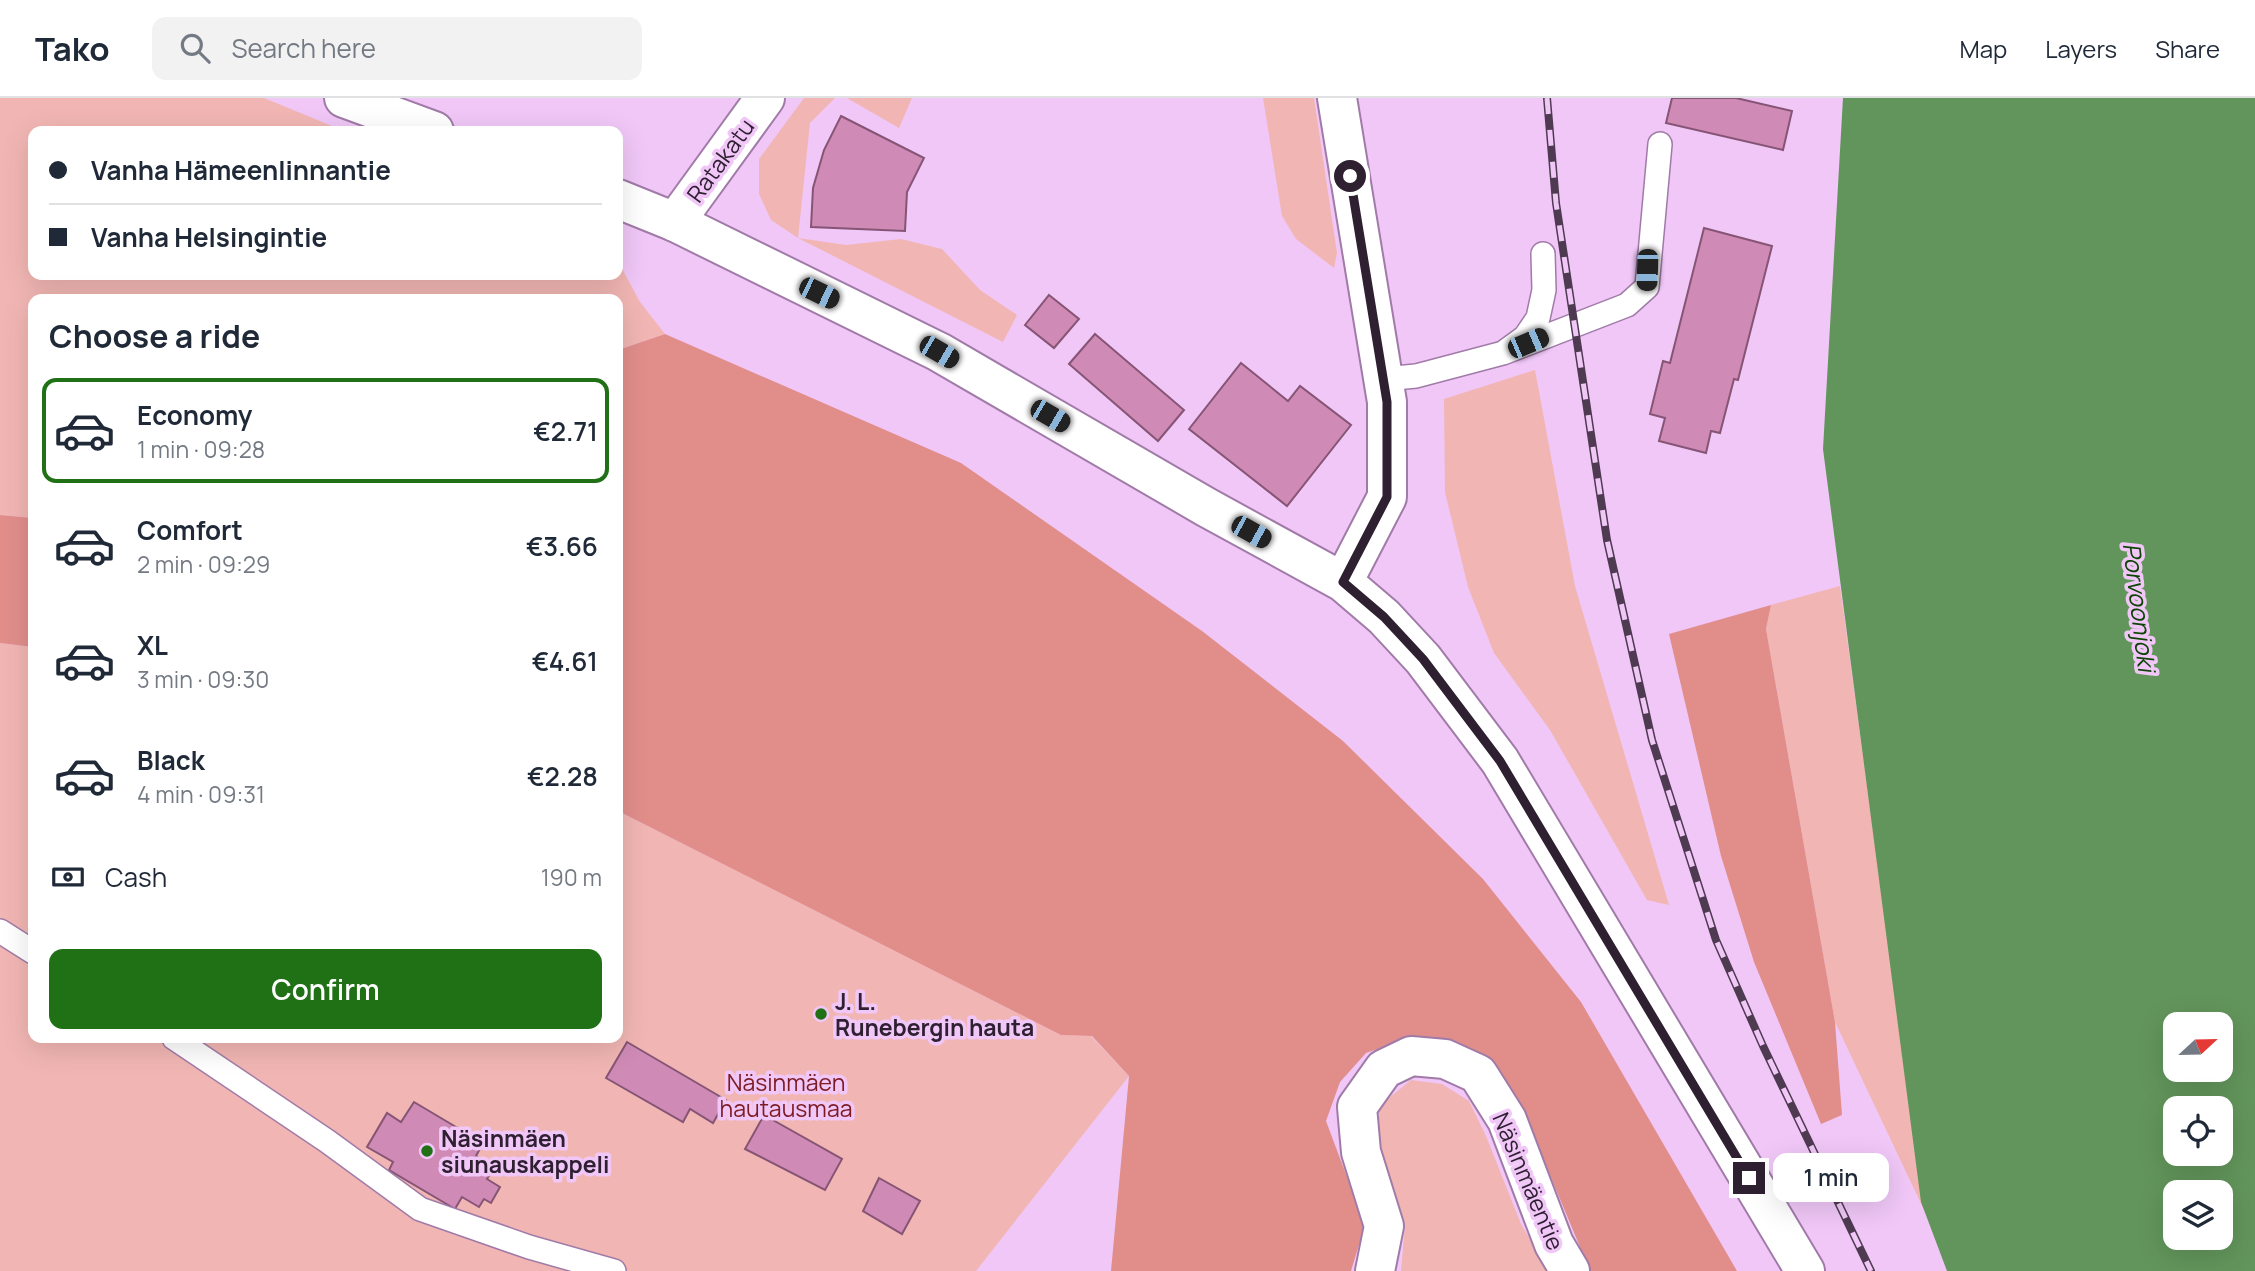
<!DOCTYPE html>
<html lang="en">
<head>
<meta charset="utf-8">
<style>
	:root { --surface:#fff; --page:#f2f2f3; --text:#1f2937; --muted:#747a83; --line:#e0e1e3; --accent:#207016 }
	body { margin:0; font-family:Manrope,sans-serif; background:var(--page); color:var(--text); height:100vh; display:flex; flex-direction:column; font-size:26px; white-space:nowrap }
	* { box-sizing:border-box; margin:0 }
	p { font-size:23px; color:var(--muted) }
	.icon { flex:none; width:38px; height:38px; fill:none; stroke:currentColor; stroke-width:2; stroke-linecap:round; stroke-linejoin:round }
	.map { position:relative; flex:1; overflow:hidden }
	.sheet { position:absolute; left:28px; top:196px; width:595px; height:749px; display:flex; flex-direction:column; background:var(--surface); border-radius:14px; box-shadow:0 7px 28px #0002 }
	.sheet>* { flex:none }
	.banner { position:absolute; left:28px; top:28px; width:595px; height:154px; border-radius:14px; box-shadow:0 7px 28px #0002; display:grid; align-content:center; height:154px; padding:0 21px; background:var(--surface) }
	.needle { width:46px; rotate:68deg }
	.controls { position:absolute; left:2163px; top:914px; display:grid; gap:14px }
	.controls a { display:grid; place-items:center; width:70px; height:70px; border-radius:14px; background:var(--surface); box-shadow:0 7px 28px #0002; font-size:35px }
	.end { position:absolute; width:32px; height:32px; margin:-16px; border:9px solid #2e1f31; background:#fff; box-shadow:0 0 0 4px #fff }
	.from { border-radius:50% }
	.bubble { position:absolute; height:49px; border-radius:14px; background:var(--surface); box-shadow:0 7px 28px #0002; font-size:23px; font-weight:600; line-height:49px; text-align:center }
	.car { position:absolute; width:21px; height:42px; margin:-21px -10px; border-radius:9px; box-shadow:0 0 5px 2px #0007; background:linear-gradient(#222 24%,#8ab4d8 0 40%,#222 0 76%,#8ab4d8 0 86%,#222 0) }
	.banner b { display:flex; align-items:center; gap:24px; height:66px; font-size:26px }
	.banner b+b { border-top:2px solid var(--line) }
	.banner i { width:18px; height:18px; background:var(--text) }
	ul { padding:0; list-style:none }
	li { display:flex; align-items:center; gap:21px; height:105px; margin:0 14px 10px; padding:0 7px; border:4px solid transparent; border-radius:14px }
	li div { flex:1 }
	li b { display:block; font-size:26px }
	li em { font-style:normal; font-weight:600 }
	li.on { border-color:var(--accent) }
	li>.icon { width:63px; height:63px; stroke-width:1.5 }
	h2 { padding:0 21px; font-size:32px; line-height:84px }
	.pay { display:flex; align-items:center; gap:18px; height:77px; padding:0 21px; font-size:26px }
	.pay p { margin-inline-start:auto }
	.button { display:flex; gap:14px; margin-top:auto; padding:14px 21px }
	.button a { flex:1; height:80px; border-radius:14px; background:var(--accent); color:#fff; font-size:28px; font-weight:600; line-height:80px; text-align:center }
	header { display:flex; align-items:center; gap:42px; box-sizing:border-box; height:98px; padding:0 35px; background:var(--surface); border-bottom:2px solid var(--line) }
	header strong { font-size:33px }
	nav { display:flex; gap:38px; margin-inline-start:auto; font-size:24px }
	.search { width:490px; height:63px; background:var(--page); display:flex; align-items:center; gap:18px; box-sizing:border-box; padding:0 24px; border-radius:14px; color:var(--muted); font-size:26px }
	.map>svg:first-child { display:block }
</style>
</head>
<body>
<header>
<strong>Tako</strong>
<div class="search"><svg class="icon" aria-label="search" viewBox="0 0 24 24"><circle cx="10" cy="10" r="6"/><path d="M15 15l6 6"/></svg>Search here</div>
<nav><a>Map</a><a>Layers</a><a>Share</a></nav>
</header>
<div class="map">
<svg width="2255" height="1173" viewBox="0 0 2255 1173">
	<rect width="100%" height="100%" fill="#f0c7f7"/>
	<!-- green -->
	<path fill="#f1b6b3" d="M0,0h264l80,33h-311v144h585v-14l22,41 25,32 -47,16v-51h-585v219l-33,-3z
		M804,0h31l-25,25 -12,115 48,7 55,-6 41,10 38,41 37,25 -14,27 -205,-104 -27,-18 -12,-26v-35z
		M847,0h65l-13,30z
		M1263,0h51l23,155 -3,15 -38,-29 -14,-23z
		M1535,272l40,216 94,319 -22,-5 -97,-170 -56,-77 -26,-66 -23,-95 -1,-93z
		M1840,488l85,626 -90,-190 -69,-393 5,-24z
		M0,545l33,4v391h585v-227l443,224 30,1 38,40 -153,195h-976z
		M1411,982l31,4 27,17 17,35 35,88 28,47h-148l4,-45 -26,-80v-40z"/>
	<!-- forest -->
	<path fill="#e18e8b" d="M665,236l296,129 241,168 141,110 140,138 98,123 156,269h-147l-63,-151 -31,-56 -46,-24 -38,-3 -46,16 -26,29 -14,39 39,104 -14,46h-240l18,-195 -37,-40 -31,-1 -443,-224v-461z
		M0,417l33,3v129l-33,-4z
		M1771,507l-5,24 69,393 7,93 -21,9 -67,-162 -33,-106 -52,-222z"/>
	<!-- water -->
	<path fill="#62955b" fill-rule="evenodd" d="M1843,0h412v1173h-308l-26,-69 -98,-753zM2175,926h46v45h-46zM2175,1010h46v45h-46zM2175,1094h46v45h-46z"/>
	<!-- building -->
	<path fill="#cf8ab6" stroke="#865474" stroke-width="2" d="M1672,0h64l56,13 -9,39 -117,-27z
		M841,18l83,42 -17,34 -2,39 -94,-4 2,-39 11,-38z
		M1704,130l68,18 -34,134 -4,-1 -14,54 -9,-2 -5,22 -47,-12 6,-23 -15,-4 13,-53 7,2z
		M1049,197l30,24 -25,29 -29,-23z
		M1095,236l89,76 -26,31 -89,-77z
		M1241,265l47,38 12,-15 51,39 -64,81 -98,-77z
		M627,944l99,58 -13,23 -23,-14 -7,13 -77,-44z
		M414,1004l69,41 -7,13 18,11 -7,12 13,8 -9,16 -7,-4 -5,8 -17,-10 -7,12 -66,-39 4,-8 -26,-15 20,-34 14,9z
		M764,1017l78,44 -17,31 -80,-41z
		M879,1080l41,23 -18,33 -39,-23z"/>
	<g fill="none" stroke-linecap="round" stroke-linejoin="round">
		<!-- lane casing -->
		<g stroke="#a17ba8" stroke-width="26">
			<path id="lane" d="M1503,255l124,-48 20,-18 13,-143
				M1384,281l32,-3 87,-23 22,-16 13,-19 6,-28 -1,-36
				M0,833l33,21
				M174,940l153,103 93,68 109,38 85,24"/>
		</g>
		<!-- street casing -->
		<g stroke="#a17ba8" stroke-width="42">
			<path id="street" d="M675,124l90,-124
				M1375,1173l9,-45 -23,-74 -4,-45 27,-38 27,-13 34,3 33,15 29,46 47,124 16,27"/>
		</g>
		<!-- secondary casing -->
		<g stroke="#a17ba8" stroke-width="42">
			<path id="secondary" d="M344,0l90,33
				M1337,0l50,304v95l-44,85
				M618,101l57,23 264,130 267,155 137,75 41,35 39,42 77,102 305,510"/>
		</g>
		<!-- lane -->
		<use href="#lane" stroke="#fff" stroke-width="23"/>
		<!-- street -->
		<use href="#street" stroke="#fff" stroke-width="38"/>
		<!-- secondary -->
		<use href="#secondary" stroke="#fff" stroke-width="38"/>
		<!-- rail casing -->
		<g stroke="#4e3a51" stroke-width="8">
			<path id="rail" d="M1547,0l9,105 51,337 45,200 64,200 47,106 108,225"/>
		</g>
		<!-- rail -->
		<use href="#rail" stroke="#f0c7f7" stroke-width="5" stroke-dasharray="16" stroke-linecap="butt"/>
	</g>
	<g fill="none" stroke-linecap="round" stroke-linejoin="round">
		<!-- route -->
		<path stroke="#2e1f31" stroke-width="9" d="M1350,78l37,226v95l-44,85 41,35 39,42 77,102 249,417"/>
	</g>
	<!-- markers -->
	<g fill="#207016" stroke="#f0c7f7" stroke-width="2.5">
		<circle cx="821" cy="916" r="7"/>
		<circle cx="427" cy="1053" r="7"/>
	</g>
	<g text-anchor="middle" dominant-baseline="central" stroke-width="7" stroke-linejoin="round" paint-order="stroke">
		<!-- street labels -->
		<g font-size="23" fill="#2e1f31" stroke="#f0c7f7">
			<text transform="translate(720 62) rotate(-54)">Ratakatu</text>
			<text transform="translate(1529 1083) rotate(67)">Näsinmäentie</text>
		</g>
		<!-- poi labels -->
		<g font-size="23" font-weight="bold" fill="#2e1f31" stroke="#f0c7f7" text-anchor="start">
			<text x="835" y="903">J. L.<tspan x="835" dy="26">Runebergin hauta</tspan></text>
			<text x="441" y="1040">Näsinmäen<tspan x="441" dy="26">siunauskappeli</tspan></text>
		</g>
		<!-- park labels -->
		<g font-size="23" fill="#7d1b23" stroke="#f0c7f7">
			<text x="786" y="984">Näsinmäen<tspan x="786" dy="26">hautausmaa</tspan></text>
		</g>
		<!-- water labels -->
		<g font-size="24" font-style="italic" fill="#0d4406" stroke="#f0c7f7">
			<text transform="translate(2140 509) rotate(83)">Porvoonjoki</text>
		</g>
	</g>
</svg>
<div class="controls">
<a><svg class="needle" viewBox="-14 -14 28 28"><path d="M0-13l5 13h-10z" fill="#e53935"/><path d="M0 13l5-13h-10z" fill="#747a83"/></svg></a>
<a><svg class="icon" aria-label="locate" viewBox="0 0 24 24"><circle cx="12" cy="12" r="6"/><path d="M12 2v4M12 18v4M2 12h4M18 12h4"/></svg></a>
<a><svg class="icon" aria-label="layers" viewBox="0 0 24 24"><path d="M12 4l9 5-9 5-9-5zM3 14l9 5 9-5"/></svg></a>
</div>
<i class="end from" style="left:1350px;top:78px"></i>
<i class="end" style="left:1749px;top:1080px"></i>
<div class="bubble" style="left:1773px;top:1055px;width:116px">1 min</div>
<i class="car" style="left:1647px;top:172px;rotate:182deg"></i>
<i class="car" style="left:819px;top:195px;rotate:116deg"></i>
<i class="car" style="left:1528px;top:245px;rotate:67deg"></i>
<i class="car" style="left:939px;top:254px;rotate:120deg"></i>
<i class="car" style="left:1050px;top:318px;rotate:120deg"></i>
<i class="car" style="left:1251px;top:434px;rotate:119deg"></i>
<div class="banner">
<b><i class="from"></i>Vanha Hämeenlinnantie</b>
<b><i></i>Vanha Helsingintie</b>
</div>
<section class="sheet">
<h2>Choose a ride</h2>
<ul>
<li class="on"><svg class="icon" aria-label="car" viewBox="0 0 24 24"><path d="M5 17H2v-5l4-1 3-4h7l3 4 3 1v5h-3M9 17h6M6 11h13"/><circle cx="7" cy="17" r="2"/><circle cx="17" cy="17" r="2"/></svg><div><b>Economy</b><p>1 min · 09:28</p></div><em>€2.71</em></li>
<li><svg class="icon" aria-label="car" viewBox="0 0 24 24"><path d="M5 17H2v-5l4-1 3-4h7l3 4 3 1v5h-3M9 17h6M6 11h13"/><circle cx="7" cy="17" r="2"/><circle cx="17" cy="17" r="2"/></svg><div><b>Comfort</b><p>2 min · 09:29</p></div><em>€3.66</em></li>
<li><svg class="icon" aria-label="car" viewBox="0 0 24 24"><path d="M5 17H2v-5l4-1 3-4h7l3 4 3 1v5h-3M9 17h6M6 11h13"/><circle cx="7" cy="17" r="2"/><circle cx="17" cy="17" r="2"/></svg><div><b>XL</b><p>3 min · 09:30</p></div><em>€4.61</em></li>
<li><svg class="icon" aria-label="car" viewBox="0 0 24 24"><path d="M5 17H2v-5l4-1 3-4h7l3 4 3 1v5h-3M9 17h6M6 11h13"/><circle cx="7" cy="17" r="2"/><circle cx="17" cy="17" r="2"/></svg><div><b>Black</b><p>4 min · 09:31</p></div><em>€2.28</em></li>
</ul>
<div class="pay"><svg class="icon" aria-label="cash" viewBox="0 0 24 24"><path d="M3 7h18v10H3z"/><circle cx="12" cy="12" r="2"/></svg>Cash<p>190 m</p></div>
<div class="button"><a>Confirm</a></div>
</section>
</div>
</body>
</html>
